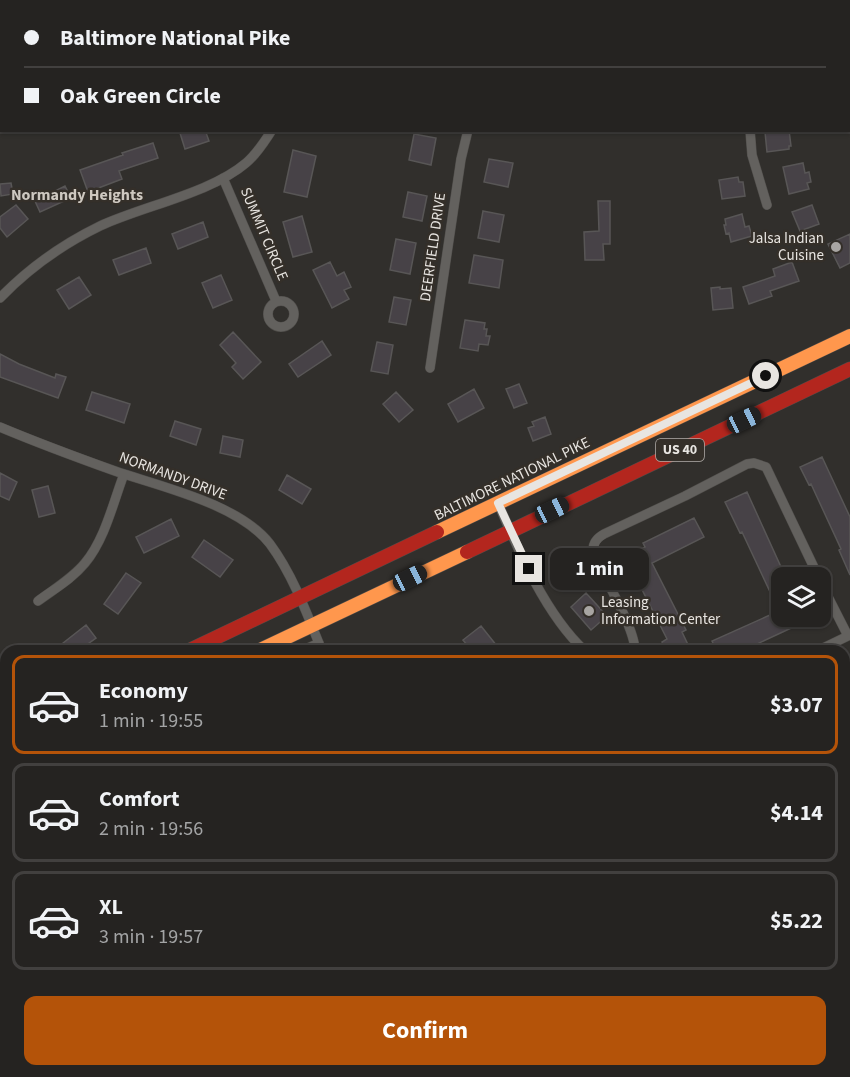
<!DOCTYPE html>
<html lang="en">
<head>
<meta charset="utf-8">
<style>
	:root { --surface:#252321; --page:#312f2e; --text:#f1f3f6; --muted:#a3a4a5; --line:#42403f; --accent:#b45309 }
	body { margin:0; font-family:"Source Sans 3",sans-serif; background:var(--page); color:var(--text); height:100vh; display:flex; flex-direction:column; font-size:22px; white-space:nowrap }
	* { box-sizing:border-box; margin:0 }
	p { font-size:20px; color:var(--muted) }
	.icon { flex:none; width:33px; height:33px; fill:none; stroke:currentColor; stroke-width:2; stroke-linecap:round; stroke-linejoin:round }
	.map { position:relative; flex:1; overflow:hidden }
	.drawer { position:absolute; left:0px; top:645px; width:850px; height:432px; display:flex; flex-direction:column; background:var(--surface); border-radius:18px 18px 0 0; box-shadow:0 2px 4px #0004,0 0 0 2px var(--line) }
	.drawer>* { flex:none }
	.guide { position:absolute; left:0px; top:0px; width:850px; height:132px; box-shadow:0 2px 4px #0004,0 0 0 2px var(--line); display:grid; align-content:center; height:132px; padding:0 24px; background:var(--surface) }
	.buttons { position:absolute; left:771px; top:567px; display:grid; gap:12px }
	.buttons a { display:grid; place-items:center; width:60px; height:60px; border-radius:12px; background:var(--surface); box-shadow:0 2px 4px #0004,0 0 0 2px var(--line); font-size:30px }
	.end { position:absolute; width:27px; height:27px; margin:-14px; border:8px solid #e8e5e1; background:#111; box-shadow:0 0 0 3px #111 }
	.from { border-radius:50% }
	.bubble { position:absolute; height:42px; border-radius:12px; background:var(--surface); box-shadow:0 2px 4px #0004,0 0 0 2px var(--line); font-size:20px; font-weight:700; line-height:42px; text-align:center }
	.car { position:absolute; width:18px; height:36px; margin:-18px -9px; border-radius:8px; box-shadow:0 0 4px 2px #0007; background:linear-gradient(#222 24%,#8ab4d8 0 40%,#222 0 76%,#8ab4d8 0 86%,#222 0) }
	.guide b { display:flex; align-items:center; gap:21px; height:57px; font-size:22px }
	.guide b+b { border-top:2px solid var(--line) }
	.guide i { width:15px; height:15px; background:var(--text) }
	ul { padding:10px 0 0; list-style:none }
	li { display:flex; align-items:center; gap:18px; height:99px; margin:0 12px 9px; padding:0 12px; border:3px solid var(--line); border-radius:12px }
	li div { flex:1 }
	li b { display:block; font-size:22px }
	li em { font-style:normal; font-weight:700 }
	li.selected { border-color:var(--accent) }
	li>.icon { width:54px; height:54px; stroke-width:1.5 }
	.primary-button { display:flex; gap:12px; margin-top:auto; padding:12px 24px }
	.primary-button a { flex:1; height:69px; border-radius:12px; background:var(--accent); color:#fff; font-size:24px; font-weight:700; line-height:69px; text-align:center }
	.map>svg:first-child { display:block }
</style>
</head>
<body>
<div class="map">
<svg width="850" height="1077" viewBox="0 0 850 1077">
	<rect width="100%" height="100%" fill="#312f2c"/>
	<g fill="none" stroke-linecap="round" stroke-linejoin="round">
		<!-- stream -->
		<path stroke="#09202c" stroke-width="3" d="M729,0l1,2
			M849,90l1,1
			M844,1069l6,-2
			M814,1077l20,-6"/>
	</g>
	<!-- building -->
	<path fill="#474247" stroke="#585656" stroke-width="1.5" d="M179,130h26l4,11 -24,8z
		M789,130l2,16h-2v3l-22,3 -2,-20z
		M414,134l22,4 -5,27 -22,-5z
		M153,143l5,15 -39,13 3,8 -34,13 -8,-22 43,-15 -1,-2z
		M293,150l23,6 -9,41 -23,-5z
		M489,159l24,4 -5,24 -24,-5z
		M803,163l2,10 4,-1 2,10 -4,1 2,6 -20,5 -6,-27z
		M738,177l1,5h4l2,14 -23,3 -3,-19z
		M11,183l2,11 -12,2 -1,-12z
		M65,186l6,12 -31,14 -5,-11z
		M408,192l19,4 -5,25 -19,-4z
		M598,201h12v43h-7l1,16h-19l-1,-28 15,-1z
		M16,205l12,14 -21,18 -7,-9v-11z
		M812,205l7,19 -19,7 -8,-19z
		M483,211l21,4 -5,27 -21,-4z
		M742,214l3,13 4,-1 3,10 -21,6 -2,-9 -3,1 -2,-9h2l-1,-6z
		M302,216l10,36 -19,5 -10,-35z
		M203,222l5,15 -30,12 -6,-15z
		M850,234v29l-10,5 -12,-24z
		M396,239l20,4 -6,31 -20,-4z
		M146,248l5,15 -32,12 -6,-15z
		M474,255l29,5 -4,28 -30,-5z
		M330,262l7,14 7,-4 7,15 -7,3 5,9 -17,9 -19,-38z
		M792,262l7,19 -29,10 2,5 -23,8 -6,-17 32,-11 -2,-7z
		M221,275l11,25 -19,8 -11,-25z
		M79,277l12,18 -22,14 -12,-19z
		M720,287v2l11,-1 2,20 -20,2 -2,-22z
		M394,297l17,3 -5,25 -17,-3z
		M465,320l20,3 -1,6h3l-1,7h4l-2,9 -9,-1 -1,7 -18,-3z
		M233,332l28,30 -18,17 -11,-12 4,-4 -16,-18z
		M322,341l9,14 -33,22 -9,-13z
		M377,342l16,3 -5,29 -17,-3z
		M0,354l19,10 36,14 1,-4 10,3 -8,21 -58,-21z
		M519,384l8,19 -13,5 -8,-19z
		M474,389l10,19 -26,14 -10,-18z
		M92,392l38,12 -6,19 -38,-13z
		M396,392l17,18 -14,12 -16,-18z
		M545,417l6,17 -18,7 -5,-13 6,-2 -2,-4z
		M175,421l26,8 -5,16 -26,-9z
		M223,436l20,4 -3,17 -20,-4z
		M822,457l28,60v58l-11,-25 2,-1 -30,-65 -2,1 -9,-18z
		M0,473l17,9 -8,18 -9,-4z
		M287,475l24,14 -9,15 -23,-14z
		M48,486l7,27 -16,4 -7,-27z
		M747,492l39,86h-4v38h35l-75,35h-25l-5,-10 67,-30 -37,-79 -2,1 -15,-31z
		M694,518l10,19 -52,26 34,67 -4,2 9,19h-25l-4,-9 5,-3 -42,-83 20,-9 -2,-4z
		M171,519l8,17 -35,17 -8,-16z
		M204,540l29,20 -13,17 -28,-20z
		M126,573l15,10 -23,31 -14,-10z
		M586,593l21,23 -16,14 -20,-23z
		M86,625l10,13 -18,13h-25z
		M481,626l20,25h-29l-9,-11z"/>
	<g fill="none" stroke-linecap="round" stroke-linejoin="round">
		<!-- lane casing -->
		<g stroke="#4f4d4a" stroke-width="6">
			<path id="lane" d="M3,859l3,7
				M591,1071l1,6
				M621,1071v6"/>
		</g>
		<!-- street casing -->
		<g stroke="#4f4d4a" stroke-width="10">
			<path id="street" d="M521,0l1,2
				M713,0l1,2
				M20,2l4,-2
				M300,2v-2
				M638,2l2,-2
				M0,9h2
				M750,130l2,25 15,50
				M223,178l53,123
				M0,298c29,-30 63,-54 100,-72 43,-20 111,-33 146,-63 11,-9 18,-21 26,-33
				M268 314a13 13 0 1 1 26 0a13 13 0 1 1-26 0Z
				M430,368l31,-209 7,-29
				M0,427c38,16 76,30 115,44 47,16 124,33 155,73 23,31 38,72 52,107
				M498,503c21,49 48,112 87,148
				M38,601c16,-12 34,-22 47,-38 20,-24 28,-60 39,-89
				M301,651l18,-8
				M635,651c0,-23 -30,-72 -41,-94 -3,-11 1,-18 10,-23l81,-38 62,-32 7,-1 12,4 53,111
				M817,651l31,-15 -28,-55
				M0,794l6,-2
				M334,1077l2,-6"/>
		</g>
		<!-- slow casing -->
		<g stroke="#4f4d4a" stroke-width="15">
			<path id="slow" d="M437,532l413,-196
				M258,651l209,-99
				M0,776l6,-3"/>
		</g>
		<!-- jam casing -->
		<g stroke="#4f4d4a" stroke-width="15">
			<path id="jam" d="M467,552l383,-183
				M188,651l249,-119
				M0,739l6,-3"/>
		</g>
		<!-- lane -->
		<use href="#lane" stroke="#63615e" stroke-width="4.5"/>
		<!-- street -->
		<use href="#street" stroke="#63615e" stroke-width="9"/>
		<!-- slow -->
		<use href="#slow" stroke="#ff974d" stroke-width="14"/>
		<!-- jam -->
		<use href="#jam" stroke="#b3261e" stroke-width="14"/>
	</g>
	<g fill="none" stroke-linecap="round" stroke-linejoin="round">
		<!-- route -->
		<path stroke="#e8e5e1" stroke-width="8" d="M529,569l-31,-66 268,-127"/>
	</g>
	<!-- markers -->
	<g fill="#a8a5a2" stroke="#342f29" stroke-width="2">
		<circle cx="836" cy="247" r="6"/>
		<circle cx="589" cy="611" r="6"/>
	</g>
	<g text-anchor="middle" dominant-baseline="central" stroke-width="5" stroke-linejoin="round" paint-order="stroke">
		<!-- shield labels -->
		<rect fill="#342f29" stroke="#b2aeaa" stroke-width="1.5" x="656" y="439" width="48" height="22" rx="4.5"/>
		<g font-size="14" font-weight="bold" fill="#e8e5e1">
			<text x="680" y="450">US 40</text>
		</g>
		<!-- street labels -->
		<g font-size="15" fill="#e8e5e1" stroke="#342f29">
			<text transform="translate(264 234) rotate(67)">SUMMIT CIRCLE</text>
			<text transform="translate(433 247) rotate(-82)">DEERFIELD DRIVE</text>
			<text transform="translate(173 476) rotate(20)">NORMANDY DRIVE</text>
			<text transform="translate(512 479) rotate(-26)">BALTIMORE NATIONAL PIKE</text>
		</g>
		<!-- poi labels -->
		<g font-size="15" fill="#e8e5e1" stroke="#342f29" text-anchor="end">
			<text x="824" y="238">Jalsa Indian<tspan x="824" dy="17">Cuisine</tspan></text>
			<text x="601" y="602" text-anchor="start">Leasing<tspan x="601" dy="17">Information Center</tspan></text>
		</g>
		<!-- neighbourhood labels -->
		<g font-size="16" font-weight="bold" fill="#cec8c0" stroke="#342f29">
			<text x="77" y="195">Normandy Heights</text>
		</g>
	</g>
</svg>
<div class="buttons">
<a><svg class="icon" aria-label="layers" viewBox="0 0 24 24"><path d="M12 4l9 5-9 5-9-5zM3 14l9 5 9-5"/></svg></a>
</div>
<i class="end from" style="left:766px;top:376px"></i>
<i class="end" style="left:529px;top:569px"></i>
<div class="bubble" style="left:550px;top:548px;width:99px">1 min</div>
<i class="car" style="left:744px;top:420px;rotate:65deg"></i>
<i class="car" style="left:552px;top:510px;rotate:65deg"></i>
<i class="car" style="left:410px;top:578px;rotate:64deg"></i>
<div class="guide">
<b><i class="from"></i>Baltimore National Pike</b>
<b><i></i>Oak Green Circle</b>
</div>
<section class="drawer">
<ul>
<li class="selected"><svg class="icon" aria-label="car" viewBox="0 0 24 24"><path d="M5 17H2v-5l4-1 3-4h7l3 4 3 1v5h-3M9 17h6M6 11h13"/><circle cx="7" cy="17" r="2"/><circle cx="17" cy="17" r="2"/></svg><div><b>Economy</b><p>1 min · 19:55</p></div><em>$3.07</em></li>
<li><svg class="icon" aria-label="car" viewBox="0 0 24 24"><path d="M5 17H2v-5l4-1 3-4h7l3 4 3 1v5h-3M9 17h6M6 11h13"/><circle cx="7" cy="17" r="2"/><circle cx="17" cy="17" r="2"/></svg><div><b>Comfort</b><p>2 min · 19:56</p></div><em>$4.14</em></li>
<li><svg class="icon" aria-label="car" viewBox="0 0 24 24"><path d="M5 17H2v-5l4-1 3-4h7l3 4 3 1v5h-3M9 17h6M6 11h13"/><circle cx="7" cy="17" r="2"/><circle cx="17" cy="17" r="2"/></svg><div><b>XL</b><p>3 min · 19:57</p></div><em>$5.22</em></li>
</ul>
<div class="primary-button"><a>Confirm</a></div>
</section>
</div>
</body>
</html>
